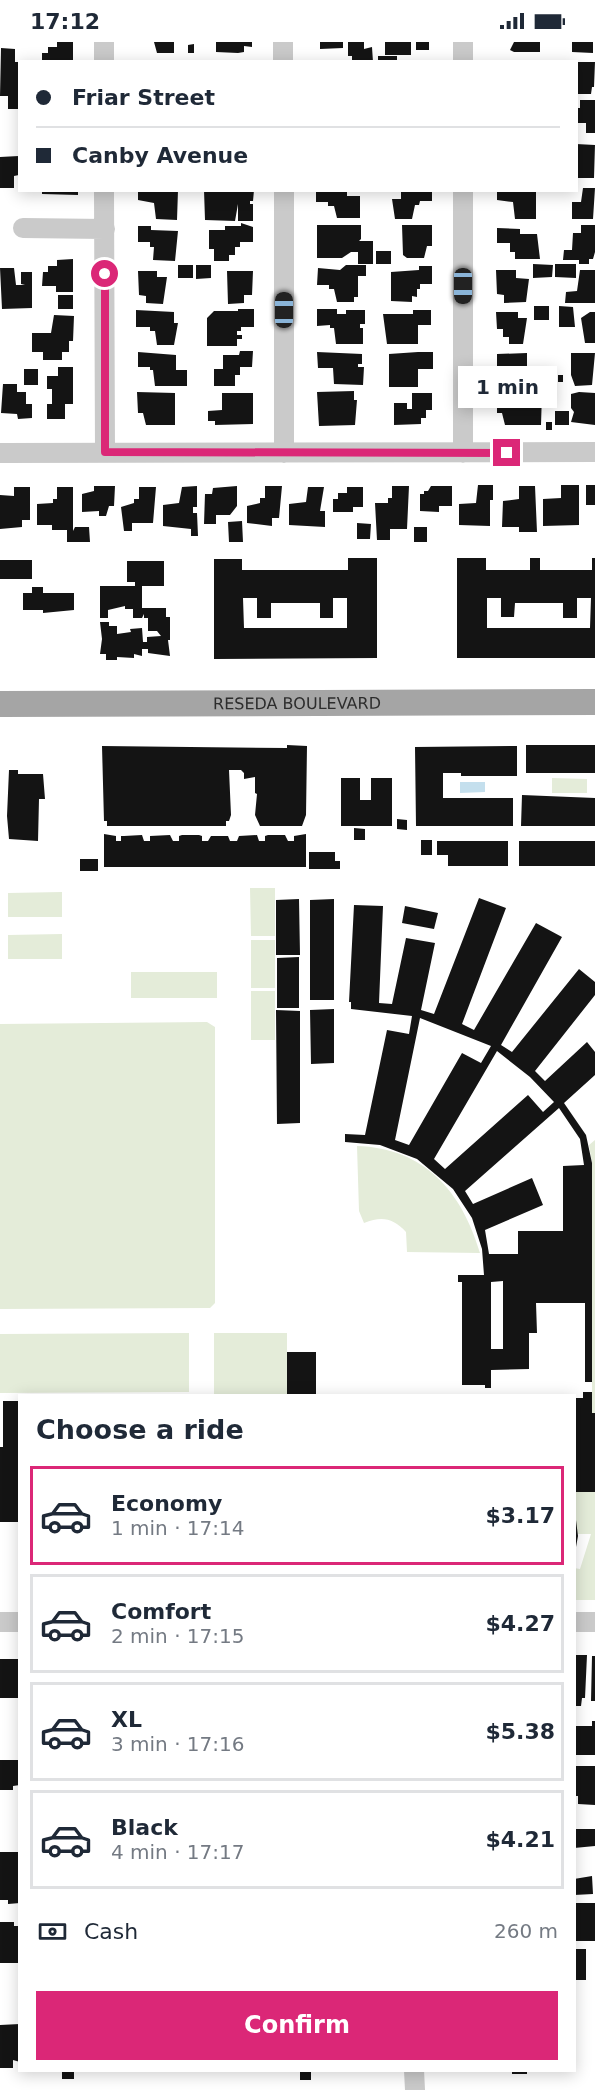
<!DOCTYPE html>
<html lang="en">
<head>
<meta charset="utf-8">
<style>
	:root { --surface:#fff; --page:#f6f6f7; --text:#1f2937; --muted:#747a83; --line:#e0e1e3; --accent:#db2777 }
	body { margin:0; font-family:"DejaVu Sans",sans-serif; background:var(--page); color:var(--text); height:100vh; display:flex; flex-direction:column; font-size:22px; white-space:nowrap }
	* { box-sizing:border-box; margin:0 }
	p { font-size:20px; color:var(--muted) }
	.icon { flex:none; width:33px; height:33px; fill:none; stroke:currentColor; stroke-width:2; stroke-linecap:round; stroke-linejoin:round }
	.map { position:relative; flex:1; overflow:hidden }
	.panel { position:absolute; left:18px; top:1352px; width:558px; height:678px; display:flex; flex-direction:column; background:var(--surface); border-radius:0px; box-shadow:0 3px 15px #0003 }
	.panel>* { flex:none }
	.top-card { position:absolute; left:18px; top:18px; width:560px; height:132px; border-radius:0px; box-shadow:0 3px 15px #0003; display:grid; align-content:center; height:132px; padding:0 18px; background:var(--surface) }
	.end { position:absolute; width:27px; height:27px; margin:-14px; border:8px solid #db2777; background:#fff; box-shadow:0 0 0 3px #fff }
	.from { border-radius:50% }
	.bubble { position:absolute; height:42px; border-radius:0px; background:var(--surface); box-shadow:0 3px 15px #0003; font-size:20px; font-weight:600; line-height:42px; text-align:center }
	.car { position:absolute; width:18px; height:36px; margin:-18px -9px; border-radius:8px; box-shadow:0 0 4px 2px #0007; background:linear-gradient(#222 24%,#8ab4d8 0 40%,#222 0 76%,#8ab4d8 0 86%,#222 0) }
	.top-card b { display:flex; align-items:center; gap:21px; height:57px; font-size:22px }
	.top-card b+b { border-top:2px solid var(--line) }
	.top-card i { width:15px; height:15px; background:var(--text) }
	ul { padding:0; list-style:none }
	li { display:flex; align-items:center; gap:18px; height:99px; margin:0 12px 9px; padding:0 6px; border:3px solid var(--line); border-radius:0px }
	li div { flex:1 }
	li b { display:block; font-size:22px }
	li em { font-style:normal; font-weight:600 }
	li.on { border-color:var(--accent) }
	li>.icon { width:54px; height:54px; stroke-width:1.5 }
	h2 { padding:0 18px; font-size:27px; line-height:72px }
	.pay { display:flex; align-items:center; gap:15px; height:66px; padding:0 18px; font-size:22px }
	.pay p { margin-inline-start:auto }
	.cta { display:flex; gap:12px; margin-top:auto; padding:12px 18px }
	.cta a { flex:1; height:69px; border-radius:0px; background:var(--accent); color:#fff; font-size:24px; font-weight:600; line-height:69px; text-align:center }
	.status { display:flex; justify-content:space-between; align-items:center; height:42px; padding:0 30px; background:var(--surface); direction:ltr }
	.status svg { height:16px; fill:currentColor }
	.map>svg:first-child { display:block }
</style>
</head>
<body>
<div class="status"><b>17:12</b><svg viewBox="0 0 49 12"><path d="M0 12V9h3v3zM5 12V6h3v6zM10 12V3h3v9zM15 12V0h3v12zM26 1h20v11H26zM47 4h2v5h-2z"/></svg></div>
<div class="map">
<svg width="595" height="2048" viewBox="0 0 595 2048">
	<rect width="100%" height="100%" fill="#fff"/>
	<!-- green -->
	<path fill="#e4ecd9" d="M552,736l35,1v14h-35z
		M250,846h25v48h-24z
		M62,850v25h-54v-24z
		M62,892v25h-54v-24z
		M251,898h24v48h-24z
		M131,930h86v26h-86z
		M251,949h24v49h-24z
		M207,980l8,5v276l-5,5 -210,1v-285z
		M595,1098v273h-3v-250l-3,-18z
		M357,1104c68,2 105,46 123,107l-73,-1 -1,-20c-13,-14 -24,-16 -42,-9l-5,-12z
		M189,1291v59l-189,1v-59z
		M214,1291h73v62h-73z
		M575,1450h20v108h-20l-1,-32 6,1 11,-35h-13l-3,-13z"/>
	<!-- water -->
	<path fill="#c4dfed" d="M460,740h25v10l-25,1z"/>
	<!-- building -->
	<path fill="#141414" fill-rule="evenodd" d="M57,0h16v20h-31v-9h6v-6h9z
		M154,0h20v11h-17z
		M216,0h36v5l-8,-1v6l-6,1 -22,-1z
		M320,0h23v6l-23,1z
		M348,0h16v7l8,-2 1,15h-21v-6h-4z
		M385,0h26v13h-26z
		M416,0h13v8h-13z
		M514,0h26v10h-26l-4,-2z
		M572,0h21v11l-21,-1z
		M194,2v9h-6v-8z
		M1,6l14,1v13h4l1,47h-12v-13h-8z
		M378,14h19v6h-19z
		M576,20h19l-1,25h-2l-1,7h-15z
		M580,58h15v33h-9v-10h-10v-15h4z
		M576,102l19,1 -1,33h-18z
		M0,115l19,-1v19l-5,1v12h-14z
		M583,146h12l-2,31h-21v-17h9z
		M42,148h36v5l-36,-1z
		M138,148h40l-1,30 -21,-1 -2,-16 -16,-3z
		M204,148h50l-1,11h-3v3h3v17h-15v-17l-3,17 -30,-1z
		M316,148h31v6h13v22h-23l-3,-12h-6v-4h-12z
		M401,148h31v11h-12l-1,4h-4l-3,14h-17l-3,-20h9z
		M497,148h39v29h-21l-2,-17 -16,-2z
		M241,181l12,4v15h-13v5h-5v8h-6v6h-15v-12h-5v-19h16v-4h16z
		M317,183h44v14l-2,2h14v23h-15v-12h-7l-9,6h-25z
		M402,183h30v21h-5l-3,12h-17l-4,-3z
		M581,183h14v27l-2,7h-4v5h-10v-4h-16l1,-10h8l1,-17h8z
		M138,184h13v4l27,1 -3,30 -22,-1 1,-13h-4v-5h-12z
		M497,186l23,1v5h17l3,25h-25v-7h-5v-9h-13z
		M376,209h15v13h-15z
		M73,217v33h-17v-6h-14l1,-14h5v-6h9v-6z
		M533,222l20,1 -1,12 -19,1z
		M555,222h21v14l-21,-1z
		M178,223h15v13h-15z
		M196,223h15v13l-15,1z
		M346,223h20v11h-8v21h-4v5h-17l-3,-13h-5v-4h-12l1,-17 22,2z
		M419,224h13v18h-12v5h-3v8l-5,-1v6l-21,-1v-29l28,-2z
		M0,226h14l2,17h9l-4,-1v-12h11v36l-30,1z
		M496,228h20v8l13,1 -3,23 -22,1v-8l-7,-1z
		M580,228h15v33h-30l1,-11 11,-1z
		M138,229h19v6h10l-4,27 -17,-1v-7l-7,-1z
		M227,229h26l-1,24h-8v8l-16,1z
		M58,253h15v14h-15z
		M534,264h15v14h-15z
		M559,264l14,1 2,20h-16z
		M238,267h16v18h-13v4h-4v4h5v4h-5v7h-30v-28l7,-7h24z
		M317,267h20v5h9v-4h19v14h-5v4h3v16h-27l-2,-16h-4v-3l-13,1z
		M136,268l38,2v11h4l-4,22h-17l-2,-14h-5v-4h-14z
		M413,268h18v15h-13v19h-31l-4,-30h30z
		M496,270h22v6h9l-4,26h-14v-7h-6v-8h-6z
		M590,270h5v31h-10l-4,-25z
		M54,273l20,1 -1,25h-4v11h-7v8h-19v-8h-11v-19h19z
		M240,309h13l-1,16h-12v8h-5v11h-21v-17h9v-14h16z
		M138,310l38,3v15h11v16h-32l-2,-16h-3v-3h-12z
		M317,310l45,2v10h-4v3h6l-1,18 -29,-1 -1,-16h-15z
		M418,310h15v17h-15v18h-29v-33z
		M527,311v13h10v20l-21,-1 -3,-13h-5v-4h-11v-14z
		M571,311h24l-3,32 -17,1 -4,-11z
		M58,325h15v37h-8v15h-18v-15h5v-15h-5v-13h11z
		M24,327h14v16h-14z
		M558,333h5v7h-5z
		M539,334h14l-1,11h-13z
		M3,342h14v8h9v12h6v14l-14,1 -1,-5 -16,-1z
		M354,349v9h3l-2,25 -36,1 -2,-34z
		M137,350l38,1v32h-29l-3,-12h-5z
		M497,350l45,1 -1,32h-36l-3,-12h-5z
		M579,350l16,1v32l-24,-3 3,-10 -3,-4v-14z
		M222,351h31v31l-38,1v-4h-7v-10l14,-1z
		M412,351h20v17h-6v8h-5v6l-27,1v-22h13v6h5z
		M555,369h14v14h-14z
		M546,380h6v8h-6z
		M478,443h15v15h-3v26l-31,-1v-21l17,-1z
		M561,443h18v40l-36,1v-27l18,-1z
		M586,443h9v20h-9z
		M94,444h21l-1,20h-5l-3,10h-7v-5l-17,1v-18l12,-3z
		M197,444v21h-4v6h4l1,23h-7v-7l-28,-3v-21l16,-2 3,-16z
		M237,444v20l-7,9h-14v9h-12l1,-30h7l1,-6z
		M265,444h17l-3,32h-7v8l-25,-3v-17l13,-3v-5h5z
		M392,444h17l-2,43h-17v11h-13l-2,-37h13v-5h4z
		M431,444h21v20h-13v6l-19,-1v-17h4v-3h4z
		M519,444h16l2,46h-18v-5h-17l1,-26 16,-2z
		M14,445h16v33h-8v7l-22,2v-34l14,1z
		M57,445h16v44l2,-4h14l1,15h-23v-12h-15v-5h-15v-21l16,-1v-4h4z
		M139,445h17l-3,36h-21v8h-8l-3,-24 13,-4v-4h5z
		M308,445h16l-4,24h5v16l-36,-2v-21l17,-2z
		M347,445h16v20h-10v5h-20v-13h5v-6h9z
		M242,479l1,21h-14l-1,-20z
		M357,481l14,1 -1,15h-13z
		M414,485h13v15h-13z
		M348,516h29v100l-163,1v-100h28v11h106zM243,556h14v20h14v-15h49v15h13v-20h14v30h-103z
		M457,516h29v12h44v-12h10v12h52v-12h3v100h-138zM487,556h14v19h13l1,-14h48v15h14v-20h14l-1,30h-103z
		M0,518h32v19h-32z
		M127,519h37v25h-22v22h24v9h4v23h-2l2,16 -22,-3v-4h-6v7l-8,-2v4l-17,-1v3h-11v-6h-6l2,-15 -2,-17h9v4h8v8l14,-2 -1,-3 12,-1 1,14h4v-5l14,-1 -4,-5h-9v-13h-4v-4l-2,4h-9v-9h-8v-3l-17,4v8h-8v-32h35v-4h-8z
		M32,545h11v6h31v17l-31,3v-3h-20v-17h9z
		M287,703l20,1 -1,69 -4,11h-42l-5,-11 2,-21 -2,-1v-16l-11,2v-6l-3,-3h-12l2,45 -2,6h-3v5h-119v-5h-3l-2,-75 185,2z
		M526,703h69v28h-69z
		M517,704v30h-56v-3h-18v25h70v28h-97l-1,-79z
		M9,728h9v4h25l2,25h-6l-1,42 -29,-2 -2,-23z
		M341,736h19v22h11v-22h21v48h-51z
		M522,753l73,3v28h-74z
		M397,777l10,1v10l-10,-1z
		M354,786l11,1v11h-11z
		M104,792l12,2v5h5v-5h3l18,-1 2,6h6v-5l20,-1 3,6h6v-5l3,-1h17l3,1v5h6l3,-5h17l2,5h7l2,-5 18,-1 2,6h6v-5l3,-1h17l3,6h6v-5l12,-2v33h-202z
		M421,798h11v15h-11z
		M437,799h71v25h-60v-11h-11z
		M519,799h76v25h-76z
		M309,810h26v9h5v8h-31z
		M80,817h18v12h-18z
		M479,856l27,10 -44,116 12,6 62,-107 26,14 -61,108 11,7 67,-83 16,13v13l-60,76 10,10 42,-39 8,10v23l-31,28 22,32 6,28v219h-7v-79h-49l1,30h-8v36l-38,1v18h-6v-3h-23v-103h-4v-7h26l-2,-26 -10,-31 -19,-29 -36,-30 -37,-14 -35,-3v-8l20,1 22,-105 22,4 3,-18 -61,-7v-7h-2l5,-97 29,1 -4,97 13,1 14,-66 29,5 -14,67 13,4zM420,976l71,28 -10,17 -19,-10 -53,92 -14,-5zM497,1009l33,26 24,25 -11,10 -15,-17 -83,74 -11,-10zM559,1066l21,31 4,26 -21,1v65h-45v23h-29l-4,-24 58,-25 -11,-27 -59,26 -8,-13zM503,1239v68h-12v-67z
		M299,857l1,56h-24v-55z
		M334,857v101h-24v-100z
		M405,864l33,7 -4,16 -32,-6z
		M299,915v51h-22v-50z
		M334,967v54l-23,1 -1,-54z
		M276,968l24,1v112l-23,1z
		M287,1310h29v43h-29z
		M583,1350h9v21h3v79h-21v-94h9z
		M3,1359h17v121h-20v-75h3z
		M576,1478l2,16 -2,11 -2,-26z
		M574,1613h13l-2,43h-3l-1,8h-7z
		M592,1614h3v45h-4z
		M0,1617h20v39h-20z
		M592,1679h3v34h-21v-29h18z
		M0,1718h20v25l-7,1v4h-13z
		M574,1724h21v39l-17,-1v-8h-4z
		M574,1787h21v17l-21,2z
		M0,1810h18l2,51 -12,1v-4h-8z
		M592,1834l1,18 -19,1v-16z
		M574,1861h21v38h-21z
		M0,1880h14v4h6v37h-20z
		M574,1907h12v31h-12z
		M20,1982v38l-7,-2v8h-13v-43z
		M62,2028h12v9h-12z
		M305,2028h6v10h-11v-8h5z
		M450,2028h17v2h-17z
		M512,2028h15v4h-15z"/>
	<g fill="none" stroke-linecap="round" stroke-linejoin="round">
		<!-- minor -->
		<path stroke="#cacaca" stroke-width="20" d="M104,0v20
			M283,0v20
			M463,0v20
			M104,148l1,262
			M284,148v263
			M463,148v263
			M23,186l82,1
			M0,411l595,-1
			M0,1580h20
			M574,1580h21
			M414,2028l1,20"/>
		<!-- major -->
		<path stroke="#a5a5a5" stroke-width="26" id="s1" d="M0,662l595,-2"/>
	</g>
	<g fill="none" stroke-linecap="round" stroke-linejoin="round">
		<!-- route -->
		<path stroke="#db2777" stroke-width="8" d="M105,232v178l402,1"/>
	</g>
	<g text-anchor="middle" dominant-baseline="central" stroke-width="6" stroke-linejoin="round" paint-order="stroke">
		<!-- street labels -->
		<g font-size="16" fill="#2d2d2d" stroke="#fff">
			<text stroke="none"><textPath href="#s1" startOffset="297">RESEDA BOULEVARD</textPath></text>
		</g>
	</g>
</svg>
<i class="end from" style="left:105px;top:232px"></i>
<i class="end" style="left:507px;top:411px"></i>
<div class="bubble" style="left:458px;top:324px;width:99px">1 min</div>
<i class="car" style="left:463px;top:244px;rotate:180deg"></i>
<i class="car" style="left:284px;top:268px;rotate:0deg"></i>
<div class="top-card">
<b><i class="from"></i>Friar Street</b>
<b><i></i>Canby Avenue</b>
</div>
<section class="panel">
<h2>Choose a ride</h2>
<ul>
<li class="on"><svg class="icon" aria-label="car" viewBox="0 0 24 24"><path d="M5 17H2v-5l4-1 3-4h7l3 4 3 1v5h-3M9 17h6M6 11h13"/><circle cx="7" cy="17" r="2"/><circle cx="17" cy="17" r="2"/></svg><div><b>Economy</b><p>1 min · 17:14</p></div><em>$3.17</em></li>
<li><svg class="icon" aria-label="car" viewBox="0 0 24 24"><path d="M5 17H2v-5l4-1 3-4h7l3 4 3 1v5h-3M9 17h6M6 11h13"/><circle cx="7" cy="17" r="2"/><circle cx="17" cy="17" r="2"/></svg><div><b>Comfort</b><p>2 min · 17:15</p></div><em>$4.27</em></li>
<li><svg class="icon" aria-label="car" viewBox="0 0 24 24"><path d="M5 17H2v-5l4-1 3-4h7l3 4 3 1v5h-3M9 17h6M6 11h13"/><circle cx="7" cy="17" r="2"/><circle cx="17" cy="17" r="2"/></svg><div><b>XL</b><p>3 min · 17:16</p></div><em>$5.38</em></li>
<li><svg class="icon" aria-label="car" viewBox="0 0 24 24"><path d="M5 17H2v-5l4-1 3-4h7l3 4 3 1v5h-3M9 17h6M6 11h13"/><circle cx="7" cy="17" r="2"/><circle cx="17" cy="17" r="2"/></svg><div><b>Black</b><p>4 min · 17:17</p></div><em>$4.21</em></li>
</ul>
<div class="pay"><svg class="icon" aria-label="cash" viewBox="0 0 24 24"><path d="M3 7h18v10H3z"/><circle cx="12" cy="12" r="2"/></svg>Cash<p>260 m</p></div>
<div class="cta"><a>Confirm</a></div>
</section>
</div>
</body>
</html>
